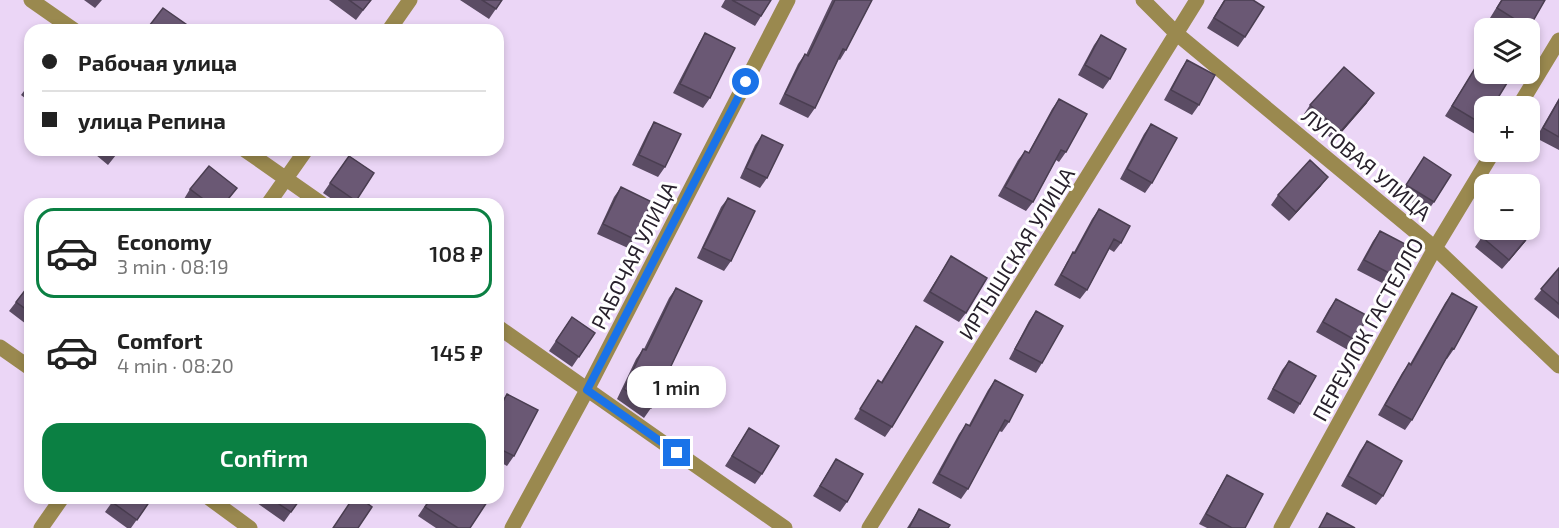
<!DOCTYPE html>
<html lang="en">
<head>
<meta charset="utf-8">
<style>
	:root { --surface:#fff; --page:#f6f6f6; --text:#222; --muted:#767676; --line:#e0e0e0; --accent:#0b8043 }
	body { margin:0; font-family:"Exo 2",sans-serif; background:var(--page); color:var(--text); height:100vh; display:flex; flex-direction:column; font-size:22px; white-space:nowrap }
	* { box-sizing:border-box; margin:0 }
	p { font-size:20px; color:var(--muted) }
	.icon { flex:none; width:33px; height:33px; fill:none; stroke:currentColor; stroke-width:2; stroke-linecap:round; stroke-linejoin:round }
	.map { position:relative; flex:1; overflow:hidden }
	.side { position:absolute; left:24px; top:198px; width:480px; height:306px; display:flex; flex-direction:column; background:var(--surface); border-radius:18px; box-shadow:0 3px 9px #0003 }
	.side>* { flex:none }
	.banner { position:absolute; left:24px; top:24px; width:480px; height:132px; border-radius:18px; box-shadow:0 3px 9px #0003; display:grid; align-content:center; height:132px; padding:0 18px; background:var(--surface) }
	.controls { position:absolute; left:1474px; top:18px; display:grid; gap:12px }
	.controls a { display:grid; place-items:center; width:66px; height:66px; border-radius:12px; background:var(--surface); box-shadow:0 3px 9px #0003; font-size:30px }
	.end { position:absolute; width:27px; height:27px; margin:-14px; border:8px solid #1a73e8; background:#fff; box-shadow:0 0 0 3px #fff }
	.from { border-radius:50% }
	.bubble { position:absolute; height:42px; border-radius:18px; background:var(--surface); box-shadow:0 3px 9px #0003; font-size:20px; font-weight:600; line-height:42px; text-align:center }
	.banner b { display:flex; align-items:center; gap:21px; height:57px; font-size:22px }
	.banner b+b { border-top:2px solid var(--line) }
	.banner i { width:15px; height:15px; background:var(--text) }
	ul { padding:10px 0 0; list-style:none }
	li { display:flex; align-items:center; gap:18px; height:90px; margin:0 12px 9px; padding:0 6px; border:3px solid transparent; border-radius:18px }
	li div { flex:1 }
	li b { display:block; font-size:22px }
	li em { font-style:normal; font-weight:600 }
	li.current { border-color:var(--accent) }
	li>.icon { width:54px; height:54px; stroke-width:1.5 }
	.button { display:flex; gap:12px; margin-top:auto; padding:12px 18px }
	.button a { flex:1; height:69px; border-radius:18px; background:var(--accent); color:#fff; font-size:24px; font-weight:600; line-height:69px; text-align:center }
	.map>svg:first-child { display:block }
</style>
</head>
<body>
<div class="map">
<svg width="1559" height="528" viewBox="0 0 1559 528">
	<rect width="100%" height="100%" fill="#ebd6f6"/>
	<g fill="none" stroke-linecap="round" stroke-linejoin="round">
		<!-- street -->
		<path stroke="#9a894f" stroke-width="15" d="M31,0l43,30
			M1143,0l34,34 258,214 124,118
			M389,30l21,-30
			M1519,106l40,-66
			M245,150l77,54
			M268,204l38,-54
			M498,327l287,201
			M0,347l30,21
			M209,498l41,30
			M41,528l21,-30
			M512,528l75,-138 201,-390
			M869,528l328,-528
			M1281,528l154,-280 58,-96"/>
	</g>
	<!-- wall -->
	<path fill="#5b4c64" d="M84,0h18l-7,8z
		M329,0h42l-15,20z
		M460,0h42l-13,19z
		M725,0h46l-16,26 -34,-19z
		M832,0h40l-26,50 -6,10 -2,-1 -23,49 -7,10 -29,-14 19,-40 7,-10 1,1z
		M1224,0h29l-8,37 -7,10 -31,-19z
		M1501,0h44l-16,28h-21l-18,-10z
		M705,33l5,65 -7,10 -30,-15 26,-50z
		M1101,35l9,44 -7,10 -25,-14 16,-30z
		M1187,60l12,45 -7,10 -28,-15 17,-31z
		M1477,65l8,54 -10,15 -30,-18z
		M30,83v19l-9,-7z
		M1559,98v52l-23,-12z
		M1059,99l7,53 -7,10 -3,-2 -23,42 -7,9 -28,-15 20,-36 7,-9 3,2 24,-44z
		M1367,103l-33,38 -30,-27 6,-9z
		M654,122l11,45 -7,10 -26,-12 16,-33z
		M1151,124l1,59 -7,10 -25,-14 24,-45z
		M762,135l5,43 -7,10 -20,-10 15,-33z
		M90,150h30l-12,15z
		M349,156l25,17 -21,31h-14l-16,-11z
		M1424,157l10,45 -7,10 -27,-17z
		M1321,186l-32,35 -18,-16 7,-10z
		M621,187l13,52 -6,9 -31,-14 17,-37z
		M237,188l-12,16h-35l-6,-5 6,-10z
		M728,198l3,63 -7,10 -27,-13 24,-51z
		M1099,209l22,34 -7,9 -5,-3 -22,41 -7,9 -26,-14 13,-23 7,-10 18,-33z
		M1380,231l13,44 -7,10 -29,-15 16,-29z
		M1532,232l-7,10 -23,27 -27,-22 7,-10z
		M951,256l15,57 -7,9 -36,-21z
		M1559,268v51l-25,-20z
		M30,284v43l-21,-16z
		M676,288l-25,120 -7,10 -27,-19 19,-40 7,-10h1l25,-51z
		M1452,293l2,56 -7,10h-1l-34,61 -7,10 -27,-15 24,-42 7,-10 1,1 35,-61z
		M1336,299l19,41 -7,10 -32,-18 13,-23z
		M1036,311l6,52 -6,10 -27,-14 20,-38z
		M572,317l23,16 -23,34 -23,-16z
		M916,326l-24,101 -7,10 -31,-18 24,-39 3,2z
		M1289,361l11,43 -6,10 -27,-15 15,-29z
		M995,380l14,42 -7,10 -3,-1 -31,58 -7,10 -29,-16 27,-49 7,-10 3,1 19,-35z
		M507,394l7,62 -7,10 -9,-5v-54z
		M749,428l13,46 -7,10 -30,-18z
		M1367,441l16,55 -7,9 -35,-19 19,-35z
		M836,459l11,43 -7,10 -27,-16z
		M1227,475l18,53h-38l-8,-4 22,-39z
		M115,498h37l-21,30h-4l-22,-16z
		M261,498h40l-17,24 -27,-19z
		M430,498l40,30h-34l-18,-12z
		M919,509l29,19h-41z"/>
	<!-- shaded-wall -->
	<path fill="#4a3e51" d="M1374,93l-7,10 -33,38 7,-10z
		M1328,177l-7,9 -32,35 7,-9z
		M1532,232l-7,10 -23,27 7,-9z"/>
	<!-- building -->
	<path fill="#6a5874" stroke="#4a3e51" stroke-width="1.5" d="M349,0h22l-8,10z
		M482,0h20l-6,9z
		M732,0h39l-10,16z
		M835,0h37l-26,50 -3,-1 -28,59 -30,-14 20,-40 3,2z
		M1225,0h28l11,7 -19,30 -31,-19z
		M1502,0h43l-16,28 -32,-20z
		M163,8l27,19 -2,3h-42z
		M705,33l30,15 -25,50 -30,-14z
		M1101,35l25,14 -16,30 -25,-14z
		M1187,60l28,15 -16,30 -28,-15z
		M1477,65l8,4v5h7l15,9 -14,23h-8v13l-3,5 -30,-18z
		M1344,67l30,26 -33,38 -31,-26z
		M1059,99l28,15 -21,38 -5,-2 -28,52 -28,-15 20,-36 4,2z
		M1559,100v37l-16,-9z
		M654,122l27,12 -16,33 -26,-12z
		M1151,124l26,14 -25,45 -25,-14z
		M762,135l21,10 -16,33 -21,-10z
		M109,150h10l-4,5z
		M349,156l25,17 -18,28 -26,-18z
		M1424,157l27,18 -17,27 -28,-17z
		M1310,160l18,17 -32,35 -18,-17z
		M209,166l28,22 -13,16h-14l-20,-15z
		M621,187l31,15 -18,37 -31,-15z
		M728,198l27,13 -24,50 -28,-13z
		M1099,209l31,17 -9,17 -7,-4 -27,51 -26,-15 12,-23 2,1z
		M1488,230h41l3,2 -23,28 -27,-23z
		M1380,231l29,15 -16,29 -29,-15z
		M951,256l36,22 -21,35 -36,-21z
		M1559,268v36l-18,-15z
		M30,284v28l-14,-10z
		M676,288l26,13 -51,107 -27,-19 19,-40 3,1z
		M1452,293l25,14 -23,42 -2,-1 -40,72 -27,-15 24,-42 2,2z
		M1336,299l32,17 -13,24 -32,-18z
		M1036,311l27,15 -21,37 -27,-14z
		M572,317l23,16 -16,24 -23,-16z
		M916,326l27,16 -51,85 -32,-18 18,-29 4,3z
		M1289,361l27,15 -16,28 -27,-15z
		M995,380l28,15 -14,27 -4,-2 -37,69 -29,-15 27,-50 4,2z
		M507,394l31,16 -24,46 -16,-8v-37z
		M749,428l30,18 -17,28 -30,-18z
		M1367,441l35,20 -19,35 -35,-20z
		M836,459l27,15 -16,28 -27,-16z
		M1227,475l36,19 -18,34h-13l-26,-14z
		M115,498h37l-15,22 -25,-18z
		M270,498h31l-10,14z
		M353,498h7l12,9 -14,21h-25z
		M431,498h57l1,1 -19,29h-12l-33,-21z
		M919,509l31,16 -2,3h-39z
		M1327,513l28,15h-36z"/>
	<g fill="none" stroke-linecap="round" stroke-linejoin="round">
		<!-- route -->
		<path stroke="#1a73e8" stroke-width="8" d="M677,453l-90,-63 159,-308"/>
	</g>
	<g text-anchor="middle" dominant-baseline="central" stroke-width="6" stroke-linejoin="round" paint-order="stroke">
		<!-- street labels -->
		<g font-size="21" fill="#28212c" stroke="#fff">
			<text transform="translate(1367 164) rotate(40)">ЛУГОВАЯ УЛИЦА</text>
			<text transform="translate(1016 253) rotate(-58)">ИРТЫШСКАЯ УЛИЦА</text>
			<text transform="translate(633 255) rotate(-63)">РАБОЧАЯ УЛИЦА</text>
			<text transform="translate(1367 329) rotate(-61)">ПЕРЕУЛОК ГАСТЕЛЛО</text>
		</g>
	</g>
</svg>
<div class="controls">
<a><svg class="icon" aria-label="layers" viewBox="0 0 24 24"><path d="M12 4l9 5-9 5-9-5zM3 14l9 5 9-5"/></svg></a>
<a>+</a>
<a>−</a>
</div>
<i class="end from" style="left:746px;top:82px"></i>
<i class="end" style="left:677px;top:453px"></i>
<div class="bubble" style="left:627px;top:366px;width:99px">1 min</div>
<div class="banner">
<b><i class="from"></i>Рабочая улица</b>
<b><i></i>улица Репина</b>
</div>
<section class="side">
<ul>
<li class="current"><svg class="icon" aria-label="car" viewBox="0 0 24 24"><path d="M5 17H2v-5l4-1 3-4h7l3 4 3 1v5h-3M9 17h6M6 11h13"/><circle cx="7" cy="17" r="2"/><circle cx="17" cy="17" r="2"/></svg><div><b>Economy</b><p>3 min · 08:19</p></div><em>108 ₽</em></li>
<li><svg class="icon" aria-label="car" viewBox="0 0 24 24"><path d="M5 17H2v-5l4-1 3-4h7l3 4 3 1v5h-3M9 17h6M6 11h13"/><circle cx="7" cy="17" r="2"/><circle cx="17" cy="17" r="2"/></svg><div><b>Comfort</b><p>4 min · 08:20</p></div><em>145 ₽</em></li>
</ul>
<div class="button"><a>Confirm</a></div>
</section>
</div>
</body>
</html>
